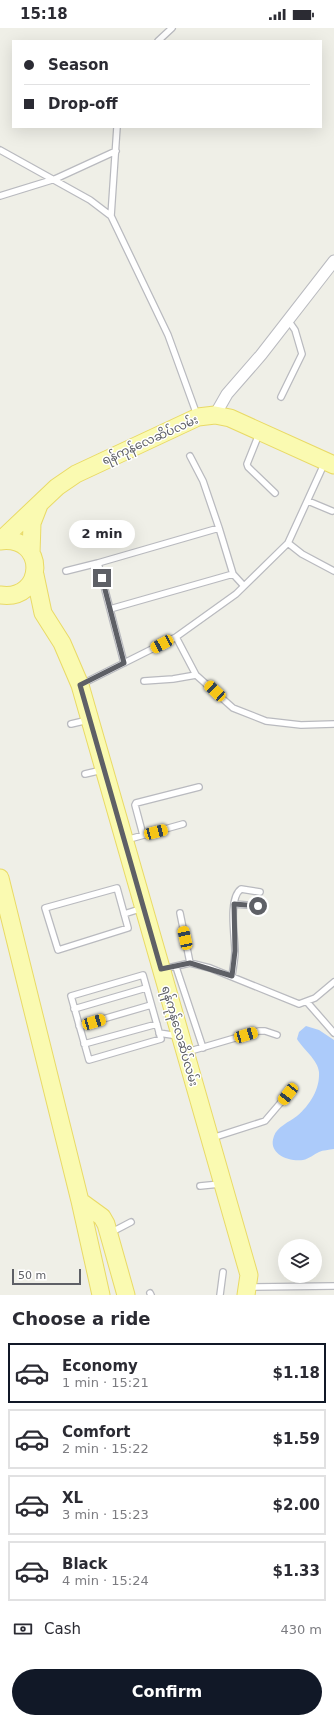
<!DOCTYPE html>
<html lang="en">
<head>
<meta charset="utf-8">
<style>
	:root { --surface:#fff; --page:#f2f2f3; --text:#2b2b33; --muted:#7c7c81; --line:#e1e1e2; --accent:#111827 }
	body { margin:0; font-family:"DejaVu Sans","Noto Sans Myanmar",sans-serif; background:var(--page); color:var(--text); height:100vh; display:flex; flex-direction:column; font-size:15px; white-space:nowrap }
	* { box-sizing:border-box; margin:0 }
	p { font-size:13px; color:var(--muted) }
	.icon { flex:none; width:22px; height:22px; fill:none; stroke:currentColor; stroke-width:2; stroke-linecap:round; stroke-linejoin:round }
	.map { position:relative; height:1267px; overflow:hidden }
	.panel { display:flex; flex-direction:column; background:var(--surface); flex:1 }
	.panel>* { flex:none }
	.banner { position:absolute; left:12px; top:12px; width:310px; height:88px; border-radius:0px; box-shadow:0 4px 16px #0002; display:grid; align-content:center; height:88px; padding:0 12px; background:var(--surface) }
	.fabs { position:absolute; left:278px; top:1211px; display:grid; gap:8px }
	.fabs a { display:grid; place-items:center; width:44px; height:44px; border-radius:50%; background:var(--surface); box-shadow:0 4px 16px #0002; font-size:20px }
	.scale { position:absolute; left:12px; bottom:10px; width:69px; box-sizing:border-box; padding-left:4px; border:2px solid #5e6066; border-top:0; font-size:11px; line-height:14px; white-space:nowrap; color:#5e6066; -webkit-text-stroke:3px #fff; paint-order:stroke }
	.end { position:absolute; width:18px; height:18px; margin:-9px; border:5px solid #5e6066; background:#fff; box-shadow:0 0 0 2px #fff }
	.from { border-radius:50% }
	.bubble { position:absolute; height:28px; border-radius:14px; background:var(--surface); box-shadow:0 4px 16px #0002; font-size:13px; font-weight:700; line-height:28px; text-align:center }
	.car { position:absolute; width:12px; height:24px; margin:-12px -6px; border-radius:5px; box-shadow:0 0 3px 1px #0007; background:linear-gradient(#f5c518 24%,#345 0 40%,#f5c518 0 76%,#345 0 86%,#f5c518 0) }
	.banner b { display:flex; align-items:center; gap:14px; height:38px; font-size:15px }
	.banner b+b { border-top:1px solid var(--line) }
	.banner i { width:10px; height:10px; background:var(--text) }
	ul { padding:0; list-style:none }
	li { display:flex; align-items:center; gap:12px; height:60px; margin:0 8px 6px; padding:0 4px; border:2px solid var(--line); border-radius:0px }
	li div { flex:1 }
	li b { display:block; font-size:15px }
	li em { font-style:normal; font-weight:700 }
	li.on { border-color:var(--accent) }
	li>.icon { width:36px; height:36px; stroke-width:1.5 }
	h2 { padding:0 12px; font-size:18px; line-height:48px }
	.pay { display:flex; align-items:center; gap:10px; height:44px; padding:0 12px; font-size:15px }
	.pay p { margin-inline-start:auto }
	.primary-button { display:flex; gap:8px; margin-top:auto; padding:8px 12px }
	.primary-button a { flex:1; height:46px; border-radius:24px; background:var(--accent); color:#fff; font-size:16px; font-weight:700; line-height:46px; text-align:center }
	.status { display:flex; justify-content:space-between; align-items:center; height:28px; padding:0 20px; background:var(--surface); direction:ltr }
	.status svg { height:11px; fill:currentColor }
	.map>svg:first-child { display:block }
</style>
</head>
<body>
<div class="status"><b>15:18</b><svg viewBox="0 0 49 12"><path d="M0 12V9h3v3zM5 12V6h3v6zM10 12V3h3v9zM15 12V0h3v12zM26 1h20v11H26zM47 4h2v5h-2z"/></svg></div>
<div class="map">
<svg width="334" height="1267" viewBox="0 0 334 1267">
	<rect width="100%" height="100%" fill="#efefe7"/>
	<!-- water -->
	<path fill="#accbfa" d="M306,998l13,4 15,10v109c-5,1 -11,1 -15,3 -5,2 -10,7 -16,8 -14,2 -36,-6 -29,-24 3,-9 15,-14 23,-20 13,-11 23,-27 22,-44 -1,-12 -16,-23 -22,-33l2,-7z"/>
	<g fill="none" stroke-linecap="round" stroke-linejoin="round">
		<!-- lane casing -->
		<g stroke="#b9babf" stroke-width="8">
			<path id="lane" d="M158,13l14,-13
				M0,122l90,50 21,16 57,119 29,80
				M0,168l55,-17 61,-28
				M111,188l6,-89
				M281,369l21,-43 -7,-24 -7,-10
				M259,406l-12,30 1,3 27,26
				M190,428l13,25 16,47 14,46 11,12
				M308,473l24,10
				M288,515l14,11 32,17
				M66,543l32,-8
				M110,581l123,-35
				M176,609l60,-43 52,-51 37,-81
				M124,635l-26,-100 121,-35
				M144,653l29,-2 23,-4
				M82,656l94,-47 20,38 37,33 33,13 35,4 33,-1
				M71,696l17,-4
				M85,746l17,-4
				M143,807l-8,-30 1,-2 63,-16
				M126,812l57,-16
				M117,860l11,40 -70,22 -13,-42z
				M234,876l24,2
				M180,885l10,50
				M124,886l19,-6
				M176,939l27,81
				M163,941l27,-6 20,5 89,36 16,-6 19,-16
				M143,947l18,64 -72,21 -18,-64z
				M232,948c1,-8 3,-17 3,-25 0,-14 -7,-53 6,-62l19,3
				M307,974l27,31
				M74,981l72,-21
				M79,998l72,-21
				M159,1005l19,3
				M84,1016l73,-20
				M187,1024l72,-21h6l12,4
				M212,1110l53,-17 23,-27
				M200,1158l20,-2
				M110,1205l21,-11
				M248,1259l86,-1
				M150,1265l1,2
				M220,1267l3,-23"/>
		</g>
		<!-- street casing -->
		<g stroke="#b9babf" stroke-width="13">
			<path id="street" d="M215,387l12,-21 34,-39 73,-94"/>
		</g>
		<!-- primary casing -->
		<g stroke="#e9da66" stroke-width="19">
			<path id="primary" d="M0,513l57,-54 19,-13 122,-57 17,-2 15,3 104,47
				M0,513c48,-6 45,61 0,54
				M31,526l1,-31 7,-18
				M35,547l8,38 19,30 18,42 10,35 159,555 -3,20
				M0,850l80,323 21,94
				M80,1173l22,16 4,7 20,71"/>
		</g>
		<!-- lane -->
		<use href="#lane" stroke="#fff" stroke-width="5.5"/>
		<!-- street -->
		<use href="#street" stroke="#fff" stroke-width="11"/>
		<!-- primary -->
		<use href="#primary" stroke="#fafab1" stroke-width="17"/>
	</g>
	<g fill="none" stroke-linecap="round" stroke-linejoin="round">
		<!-- route -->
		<path stroke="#5e6066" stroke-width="5" d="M102,550l22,85 -44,22 81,284 29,-6 42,13 3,-25 -1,-47 24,2"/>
	</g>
	<g text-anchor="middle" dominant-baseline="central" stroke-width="3" stroke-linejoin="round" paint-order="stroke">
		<!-- street labels -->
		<g font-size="12" fill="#5e6066" stroke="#fff">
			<text transform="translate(150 412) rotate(-24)">ရန်ကုန်လေဆိပ်လမ်း</text>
			<text transform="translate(180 1008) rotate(74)">ရန်ကုန်လေဆိပ်လမ်း</text>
		</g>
	</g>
</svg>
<div class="fabs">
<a><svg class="icon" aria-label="layers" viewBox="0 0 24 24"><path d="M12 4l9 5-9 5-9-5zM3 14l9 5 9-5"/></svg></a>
</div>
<div class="scale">50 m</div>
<i class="end from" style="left:258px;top:878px"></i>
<i class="end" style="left:102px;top:550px"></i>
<div class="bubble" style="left:69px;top:492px;width:66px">2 min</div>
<i class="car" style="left:162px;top:616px;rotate:242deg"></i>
<i class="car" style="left:215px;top:663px;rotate:313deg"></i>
<i class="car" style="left:156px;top:804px;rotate:75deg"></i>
<i class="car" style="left:185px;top:910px;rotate:348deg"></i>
<i class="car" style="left:94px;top:994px;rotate:74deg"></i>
<i class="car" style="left:246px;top:1007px;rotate:74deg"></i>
<i class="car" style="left:288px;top:1066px;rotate:218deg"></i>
<div class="banner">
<b><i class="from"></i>Season</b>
<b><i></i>Drop-off</b>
</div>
</div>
<section class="panel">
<h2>Choose a ride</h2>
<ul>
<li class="on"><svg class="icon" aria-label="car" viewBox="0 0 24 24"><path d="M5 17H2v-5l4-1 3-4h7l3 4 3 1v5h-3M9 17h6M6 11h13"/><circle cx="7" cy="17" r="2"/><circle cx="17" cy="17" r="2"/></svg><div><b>Economy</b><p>1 min · 15:21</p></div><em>$1.18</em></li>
<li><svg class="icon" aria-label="car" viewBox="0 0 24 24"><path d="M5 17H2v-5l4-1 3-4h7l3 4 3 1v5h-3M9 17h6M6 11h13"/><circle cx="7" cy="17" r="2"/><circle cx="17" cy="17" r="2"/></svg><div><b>Comfort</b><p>2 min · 15:22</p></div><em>$1.59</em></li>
<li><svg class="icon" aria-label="car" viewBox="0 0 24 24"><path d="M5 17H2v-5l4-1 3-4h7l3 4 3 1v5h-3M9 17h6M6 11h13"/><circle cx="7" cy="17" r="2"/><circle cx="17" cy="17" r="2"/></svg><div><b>XL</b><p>3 min · 15:23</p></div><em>$2.00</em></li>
<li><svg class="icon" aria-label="car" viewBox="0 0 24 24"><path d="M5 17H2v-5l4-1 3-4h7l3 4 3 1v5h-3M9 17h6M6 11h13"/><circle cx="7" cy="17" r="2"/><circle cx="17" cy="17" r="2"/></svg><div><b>Black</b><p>4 min · 15:24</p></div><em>$1.33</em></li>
</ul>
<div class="pay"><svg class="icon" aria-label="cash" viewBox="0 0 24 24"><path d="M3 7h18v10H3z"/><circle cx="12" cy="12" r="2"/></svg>Cash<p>430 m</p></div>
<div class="primary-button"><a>Confirm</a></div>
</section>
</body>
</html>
